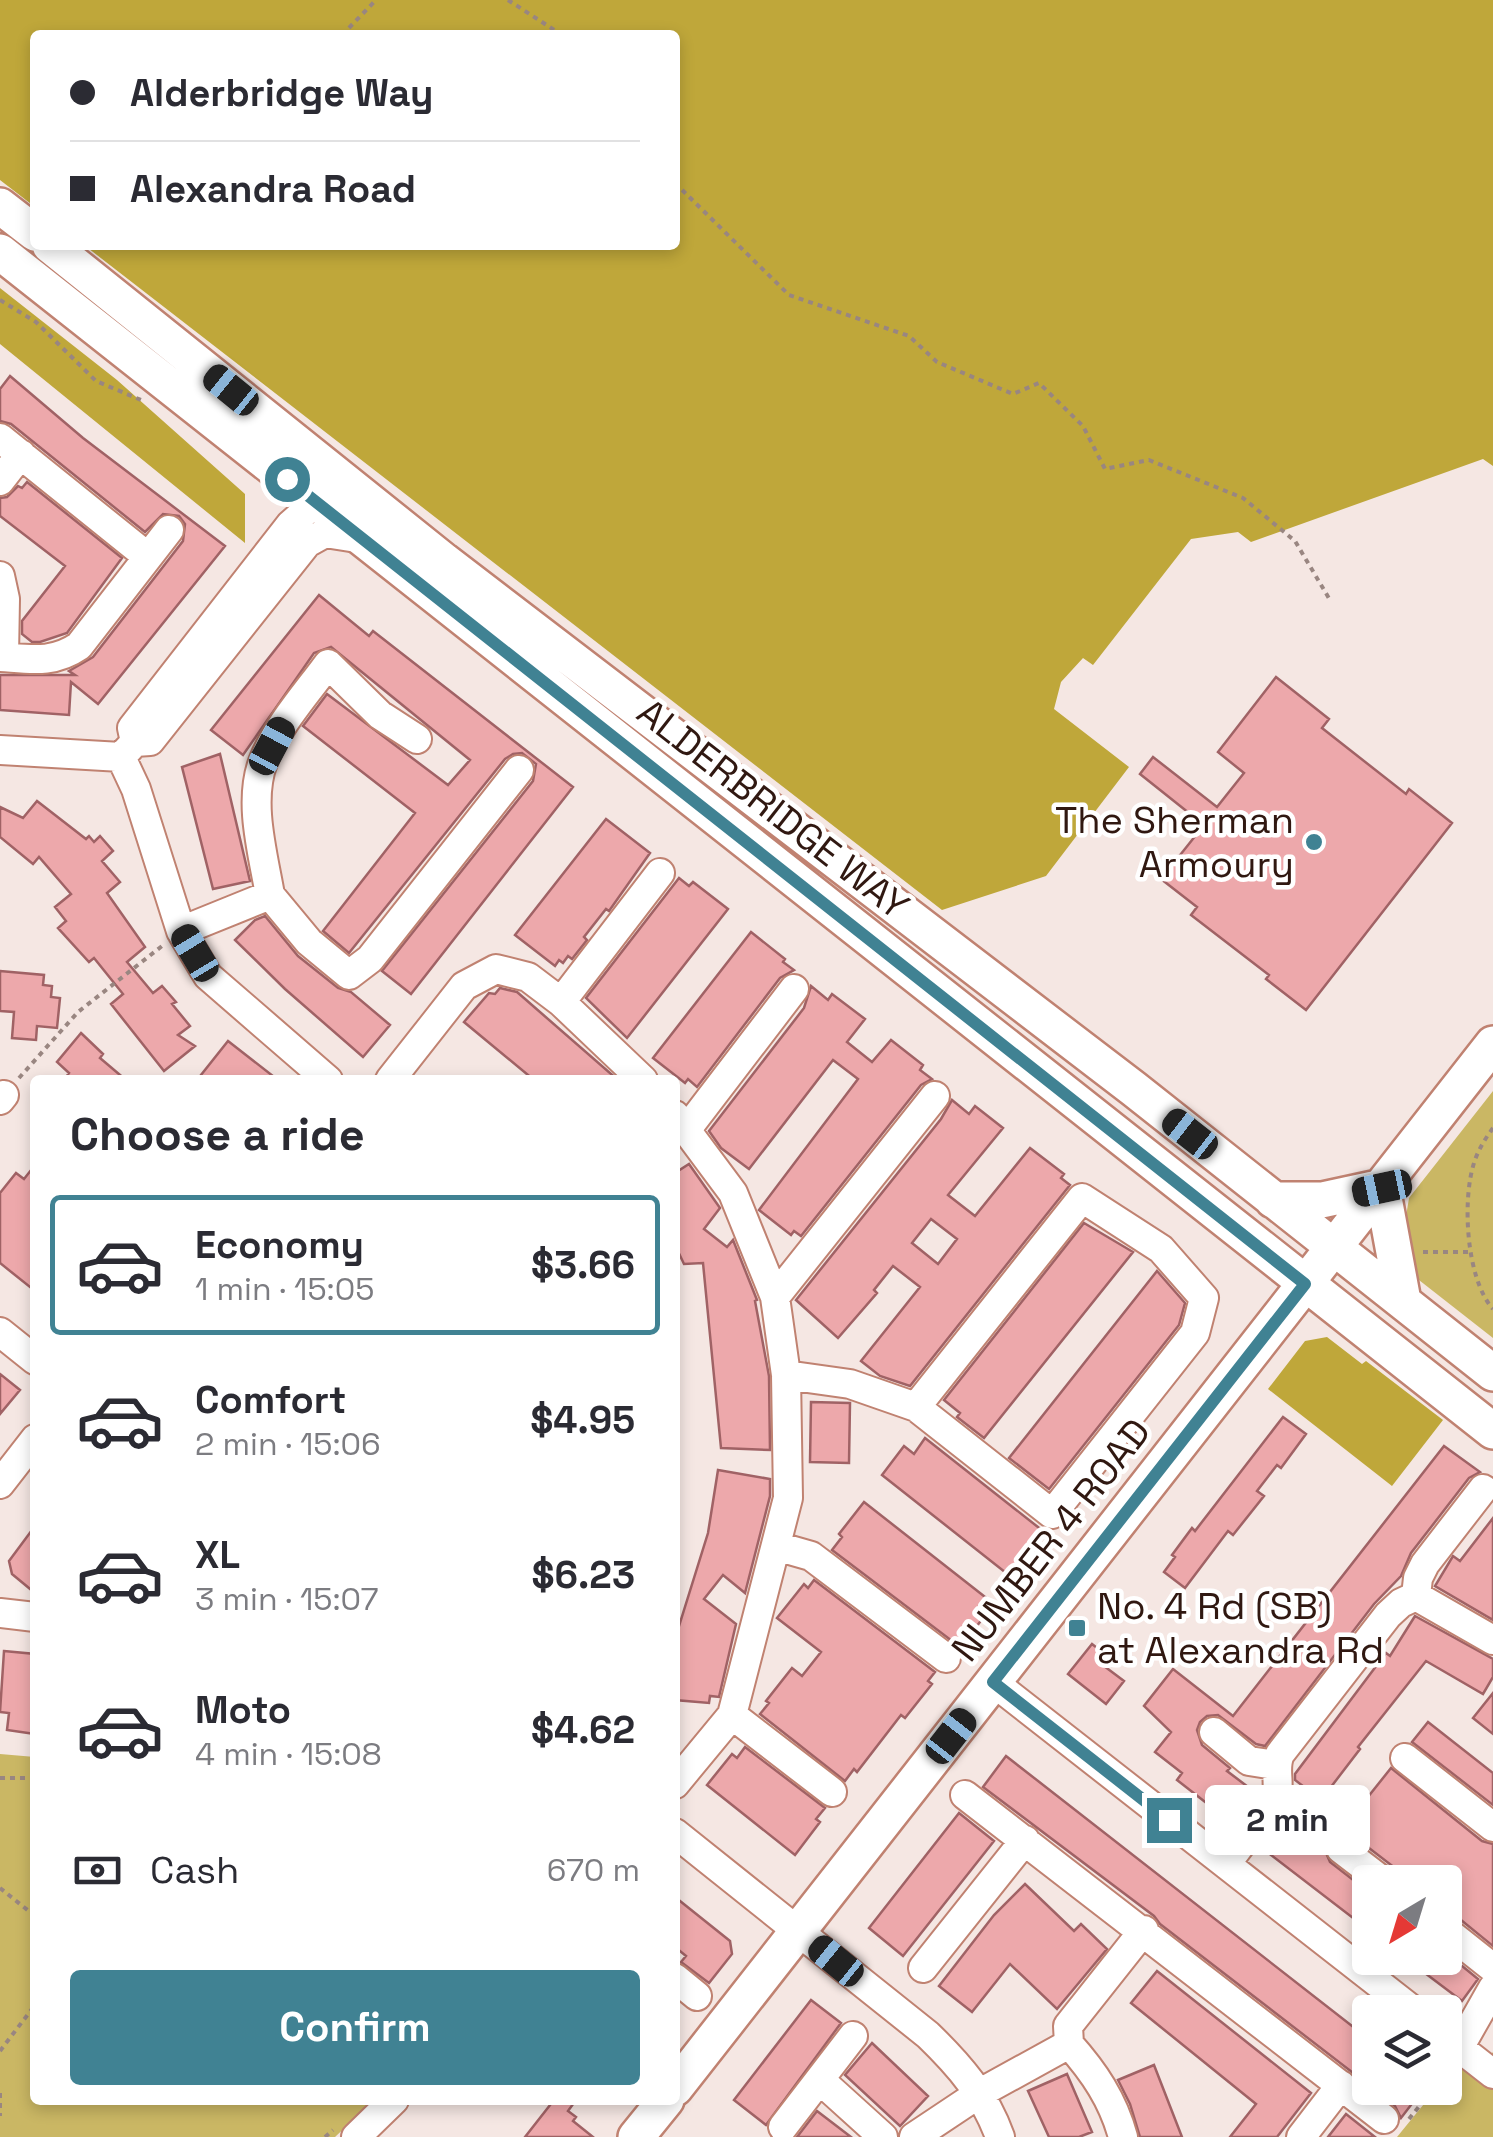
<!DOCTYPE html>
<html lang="en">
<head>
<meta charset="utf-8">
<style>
	:root { --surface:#fff; --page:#f7f7f7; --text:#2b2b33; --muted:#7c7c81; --line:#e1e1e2; --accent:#408293 }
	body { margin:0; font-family:"Space Grotesk",sans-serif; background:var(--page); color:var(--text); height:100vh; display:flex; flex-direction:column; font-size:38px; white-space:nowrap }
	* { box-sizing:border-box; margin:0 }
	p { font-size:32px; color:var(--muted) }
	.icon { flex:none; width:55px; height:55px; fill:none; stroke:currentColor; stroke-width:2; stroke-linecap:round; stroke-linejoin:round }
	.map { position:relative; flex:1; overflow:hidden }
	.details { position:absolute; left:30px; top:1075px; width:650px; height:1030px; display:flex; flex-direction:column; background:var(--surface); border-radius:10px; box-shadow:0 5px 15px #0003 }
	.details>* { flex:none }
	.hud { position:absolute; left:30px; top:30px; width:650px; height:220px; border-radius:10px; box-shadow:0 5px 15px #0003; display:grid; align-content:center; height:220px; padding:0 40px; background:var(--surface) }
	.needle { width:65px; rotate:218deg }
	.buttons { position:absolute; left:1352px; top:1865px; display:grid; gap:20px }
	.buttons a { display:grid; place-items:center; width:110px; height:110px; border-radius:10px; background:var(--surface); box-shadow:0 5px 15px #0003; font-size:50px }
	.end { position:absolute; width:45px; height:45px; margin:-22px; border:12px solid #408293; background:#fff; box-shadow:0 0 0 5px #fff }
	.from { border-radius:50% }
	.bubble { position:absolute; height:70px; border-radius:10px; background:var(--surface); box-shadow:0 5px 15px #0003; font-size:32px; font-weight:800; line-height:70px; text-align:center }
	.car { position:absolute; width:30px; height:60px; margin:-30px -15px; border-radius:12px; box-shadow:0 0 8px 2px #0007; background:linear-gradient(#222 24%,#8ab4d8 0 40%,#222 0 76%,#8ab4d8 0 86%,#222 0) }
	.hud b { display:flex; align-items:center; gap:35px; height:95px; font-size:38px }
	.hud b+b { border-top:2px solid var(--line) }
	.hud i { width:25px; height:25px; background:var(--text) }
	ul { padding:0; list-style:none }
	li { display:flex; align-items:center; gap:30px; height:140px; margin:0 20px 15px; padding:0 20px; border:5px solid transparent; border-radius:10px }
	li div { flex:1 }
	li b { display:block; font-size:38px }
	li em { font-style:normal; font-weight:800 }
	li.current { border-color:var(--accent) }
	li>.icon { width:90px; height:90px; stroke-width:1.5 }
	h2 { padding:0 40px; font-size:45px; line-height:120px }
	.pay { display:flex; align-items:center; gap:25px; height:110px; padding:0 40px; font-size:38px }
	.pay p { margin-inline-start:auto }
	.button { display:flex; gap:20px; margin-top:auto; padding:20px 40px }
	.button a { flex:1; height:115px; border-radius:10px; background:var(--accent); color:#fff; font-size:40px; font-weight:800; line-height:115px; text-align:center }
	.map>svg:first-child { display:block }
</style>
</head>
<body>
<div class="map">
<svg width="1493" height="2137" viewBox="0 0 1493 2137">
	<rect width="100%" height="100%" fill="#f5e7e3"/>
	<!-- green -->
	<path fill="#cab764" d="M1493,1091v247l-83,-65 -9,-26 8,-49z
		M0,1754l35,3v343h339l-39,37h-335z
		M1493,2052v85h-96l40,-49h8v-11l8,-10 25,5z"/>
	<!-- forest -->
	<path fill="#bfa73a" d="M0,0h1493v466l-10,-7 -232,83 -13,-10 -47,7 -98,126 -10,-7 -22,24 -7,27 75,58 -83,109 -104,34 -858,-665h591v-210h-640v172l-35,-27z
		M0,288l117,92 128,114v49l-245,-199z
		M1327,1337l35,27 4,-3 77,59 -51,66 -124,-97 37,-48z"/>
	<!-- building -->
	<path fill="#eda8ab" stroke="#a06265" stroke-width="2.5" fill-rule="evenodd" d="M10,376l73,62 142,108 -127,158 -27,-22 -2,33 -69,-5v-35h75l-6,-4 24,-14 90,-116 2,-17 -6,-8 -16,-2 -18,18 -134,-108 -11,-3v-32z
		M27,482l95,76 -55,75 -27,9h-8l-10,-8v-13l43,-55 -65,-50v-18l7,-1 11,-11 4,2z
		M319,595l50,41 4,-5 200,156 -162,207 -29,-23 151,-190 3,-17 -14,-11 -9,1 -8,5 -156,194 -26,-22 92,-118 -112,-87 24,-32 121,91 22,-25 -139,-113 -17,6 -71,102 -32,-25z
		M1276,677l53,42 -7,9 84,66 3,-5 43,34 -146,187 -40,-31 3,-4 -78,-60 6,-8 -36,-28 43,-54 -64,-51 13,-17 64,50 27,-34 -26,-21z
		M220,754l30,127 -37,8 -31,-122z
		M37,801l49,38 3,-3 5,6 6,-6 13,15 -11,10 18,21 -13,11 38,54 -18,15 26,31 9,-7 14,16 -4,2 18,22 -12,9 17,11 -31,25 -53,-67 12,-10 -29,-36 -5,4 -31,-34 8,-7 -11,-14 16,-13 -32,-37 -6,7 -33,-27v-30l23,11z
		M606,819l44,34 -41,58 -3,-2 -22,28 3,3 -15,19 -4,-3 -5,7 -4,-3 -4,6 -40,-31z
		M679,878l10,8 4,-4 35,27 -101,129 -41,-40z
		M265,916l33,40 40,32 13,4 39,33 -27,32 -78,-68 -50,-49 20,-20z
		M751,932l34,27 -2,3 11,8 -14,8 -83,109 -9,-8 -3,4 -32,-25z
		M0,971l44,4 -1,10 9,1 -1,11 9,1 -3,30 -20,-2 -1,14 -24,-2 2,-26 -14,-1z
		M811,986l17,14 4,-6 33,25 -18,23 25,20 19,-22 32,25 -3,5 12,9 -11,6 -120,151 -7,-5 -3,4 -32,-25 99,-131 -25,-19 -84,109 -28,-21 -12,-17 95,-123z
		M500,988l17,4 101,88h-84l-70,-58 25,-29 6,1z
		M81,1033l22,21 -3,4 26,22h-62l5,-7 -12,-11z
		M228,1041l50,39h-81z
		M952,1100l17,14 6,-8 28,22 -55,67 27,21 55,-68 34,26 -3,4 9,7 -160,201 -30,-10 -19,-15 59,-74 -27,-21 -19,24 3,3 -39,45 -42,-38 145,-181zM931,1219l26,20 -19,25 -26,-21z
		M689,1164l31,44 -16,21 23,18 6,-7 24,60 -2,1 14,75 1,74 -49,-2 -18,-185 -19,1 -9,-19v-72z
		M35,1165v126l-35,-28v-70l16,-20 8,6z
		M1084,1223l49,29 -149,186 -27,-21 3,-4 -16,-13z
		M1157,1271l28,32 -6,22 -130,164 -40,-31z
		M0,1374l20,16 -20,24z
		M811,1402l39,1 -1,60 -39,-1z
		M1283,1417l23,17 -25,34 -4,-3 -20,26 7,5 -31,39 -5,-4 -43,57 -21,-16 11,-15 -3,-2 20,-27 3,3z
		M925,1438l118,93 -9,11 7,5 -26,33 -133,-105 22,-29 10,8z
		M1444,1446l36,26 -11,6 -58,75 -10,23 -27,28 -109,142 -9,-2 -38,-29 -11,1 -7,6 -3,8 5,15 28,23 -3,3 29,22 -24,30 -55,-43 5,-7 -27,-21 16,-20 -27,-26 29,-37 60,47z
		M718,1470l52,9v17l-25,97 -22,-18 -19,24 32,25 -17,73 -9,-1 -1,7 -34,-3v-61l33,-106z
		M864,1502l130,102 -25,32 -4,-3 -9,11 -124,-94 10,-13 -3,-3z
		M1493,1518v102l-58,-34 18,-30 7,5z
		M35,1526v67l-23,-19 -3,-13z
		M814,1580l121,92 -7,9 4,3 -27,34 -4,-3 -44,57 -3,-3 -9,12 -85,-67 9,-11 -3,-2 26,-33 10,8 19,-24 -44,-34 27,-34 4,4z
		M1415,1616l78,43v18l-10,17 -57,-33 -68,86 2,2 -39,51 -26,-20v-6l91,-121 4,3z
		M1092,1644l18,14 -6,8 20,15 -18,23 -38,-30z
		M4,1651l31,3v80l-28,-4 2,-17 -9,-1z
		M1493,1693v41l-20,-16z
		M1428,1722l65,51v32l-81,-63z
		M745,1747l80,61 -9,11 4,3 -25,33 -88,-70 25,-31 5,4z
		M1006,1756l364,284v46l-210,-162 -6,-8 -171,-129z
		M1391,1768l91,73 11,3v102l-37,-30 -11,-3v-31h-44l-6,-14 -43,-33 -12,-3z
		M959,1813l35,28 -91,115 -34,-28z
		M1302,1816l27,21 -5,11 6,14 40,31v38l-99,-76z
		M1025,1884l49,47 7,-7 26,25 -50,60 -47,-45 -38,48 -33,-26 55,-71z
		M675,1897l55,44 2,13 -23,29 -28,-21 5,-6 -11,-9z
		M1445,1952l33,27 -16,22 -57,-43h40z
		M1157,1971l154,122 -34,44h-47l26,-33 -125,-101z
		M811,2000l30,23 -75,102 -32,-25z
		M872,2043l56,53 -28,30 -55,-51z
		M1154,2065l28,72h-42l-10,-33 -12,-24z
		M1067,2074l25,58 -13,5h-30l-21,-46z
		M1372,2088h52l-23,30 -6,-12z
		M554,2100h22l-8,11 8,6 -3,4 20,16h-68z
		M817,2111l34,26h-54z
		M1346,2114l29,23h-47z"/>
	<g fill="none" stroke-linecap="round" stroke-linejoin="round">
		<!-- minor casing -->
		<g stroke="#c08271" stroke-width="32">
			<path id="minor" d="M0,438l148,119
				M0,481l21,-27
				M0,576l5,23 -1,58
				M0,657c30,2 53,7 79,-11l90,-116
				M135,742l-3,-14 158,-203 26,-23
				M0,750l121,7
				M270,895c-7,-41 -22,-93 -7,-133 14,-36 43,-68 65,-98l52,51 37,24
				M181,931l89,-36 39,47 40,33 21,-16 149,-189
				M561,1002l99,-129
				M328,1080l-120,-104 -27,-45 -45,-142 -15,-32 14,-15 15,-1 157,-198 18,-10 38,6
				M390,1080l74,-94 32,-17 32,8 33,25 82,78
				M0,1100l4,-5
				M675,1115l58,78 42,104 11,78 2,123 -56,217 -57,69
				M687,1129l107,-140
				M775,1297l160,-201
				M0,1332l35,28
				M786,1375l64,9 66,23 136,107 143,-181 9,-35 -43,-49 -79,-51 -166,209
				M0,1484l35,-45
				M776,1546l35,10 135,102
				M1416,1596l77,44
				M0,1613l35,4
				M993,1682l422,330
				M732,1715l100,77
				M1214,1732l35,29 26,4
				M1405,1758l88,69
				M965,1795l419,324
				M675,1833l253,202c32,31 57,60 72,102
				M1341,1849l43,33
				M1226,1864l50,-66c5,-16 -3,-29 4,-44l108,-139 13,-12 15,-7 2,-18 7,-14 58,-75
				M1445,1930l48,38
				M923,1968l102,-128
				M675,1978l22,18
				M1447,2038l46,36
				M1069,2044c25,28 44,56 54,93
				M1459,2048l34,-60
				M820,2080l63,57
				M783,2127l70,-91
				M356,2137l38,-37
				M914,2137l66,-44 89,-49 -1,-18 76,-96
				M1301,2137l40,-52"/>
		</g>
		<!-- major casing -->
		<g stroke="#c08271" stroke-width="40">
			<path id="major" d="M0,206l35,27
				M50,245l394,316 690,528 359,284
				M0,252l1493,1179
				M1382,1187l21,114
				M1273,1200h49l60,-13
				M675,2088l818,-1044
				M636,2137l30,-37"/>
		</g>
		<!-- path -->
		<path stroke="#998681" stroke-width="4" stroke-dasharray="5 5" stroke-linecap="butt" d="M508,0l54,35
			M342,35l34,-35
			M675,183l114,112 120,41 28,26 76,32 26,-11 44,43 22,43 44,-9 94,38 52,43 35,59
			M0,300l36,22 60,59 45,19
			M19,1078l59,-66 84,-66
			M1493,1128c-8,11 -15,22 -19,35 -12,37 -8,116 19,146
			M1423,1252h45
			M0,1778h35
			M0,1888l35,28
			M0,2051l35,-46
			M0,2093v23
			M1409,2119l25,-31
			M325,2137l8,-7"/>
		<!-- minor -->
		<use href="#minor" stroke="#fff" stroke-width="28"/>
		<!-- major -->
		<use href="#major" stroke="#fff" stroke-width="35"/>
	</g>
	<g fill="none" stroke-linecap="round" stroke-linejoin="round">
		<!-- route -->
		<path stroke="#408293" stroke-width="12" d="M287,479l1018,805 -312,398 176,138"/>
	</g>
	<!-- markers -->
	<g fill="#408293" stroke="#fff" stroke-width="4">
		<circle cx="1314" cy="842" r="10"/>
		<rect x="1067" y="1618" width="20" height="20" rx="5"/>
	</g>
	<g text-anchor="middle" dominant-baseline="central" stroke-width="9" stroke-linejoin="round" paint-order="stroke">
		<!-- street labels -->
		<g font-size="38" fill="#301811" stroke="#fff">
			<text transform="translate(773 809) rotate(38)">ALDERBRIDGE WAY</text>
			<text transform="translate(1051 1540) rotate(-52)">NUMBER 4 ROAD</text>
		</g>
		<!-- poi labels -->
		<g font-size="38" fill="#301811" stroke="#fff" text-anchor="end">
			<text x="1294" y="820">The Sherman<tspan x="1294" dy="44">Armoury</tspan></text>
			<text x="1097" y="1606" text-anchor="start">No. 4 Rd (SB)<tspan x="1097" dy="44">at Alexandra Rd</tspan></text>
		</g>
	</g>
</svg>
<div class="buttons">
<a><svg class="needle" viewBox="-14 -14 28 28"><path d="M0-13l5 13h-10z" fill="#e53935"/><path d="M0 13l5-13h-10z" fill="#7c7c81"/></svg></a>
<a><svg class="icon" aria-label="layers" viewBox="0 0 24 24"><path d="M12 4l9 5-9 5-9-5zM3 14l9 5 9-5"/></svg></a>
</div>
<i class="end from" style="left:287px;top:479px"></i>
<i class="end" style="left:1169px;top:1820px"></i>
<div class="bubble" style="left:1205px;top:1785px;width:165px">2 min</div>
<i class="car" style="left:231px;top:390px;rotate:309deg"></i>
<i class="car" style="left:272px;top:746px;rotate:28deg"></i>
<i class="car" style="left:195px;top:953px;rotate:329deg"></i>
<i class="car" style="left:1190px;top:1134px;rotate:308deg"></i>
<i class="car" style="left:1382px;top:1188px;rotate:258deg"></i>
<i class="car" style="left:951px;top:1736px;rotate:38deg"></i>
<i class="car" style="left:836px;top:1961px;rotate:309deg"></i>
<div class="hud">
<b><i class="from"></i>Alderbridge Way</b>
<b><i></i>Alexandra Road</b>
</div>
<section class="details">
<h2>Choose a ride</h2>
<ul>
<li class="current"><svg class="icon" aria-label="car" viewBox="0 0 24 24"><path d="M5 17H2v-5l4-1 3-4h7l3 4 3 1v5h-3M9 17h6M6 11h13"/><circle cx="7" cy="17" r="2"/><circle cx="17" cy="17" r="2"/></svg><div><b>Economy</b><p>1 min · 15:05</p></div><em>$3.66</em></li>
<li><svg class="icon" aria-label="car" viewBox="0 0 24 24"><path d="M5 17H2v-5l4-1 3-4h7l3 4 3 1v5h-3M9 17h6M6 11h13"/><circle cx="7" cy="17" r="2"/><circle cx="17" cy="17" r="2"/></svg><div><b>Comfort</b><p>2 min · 15:06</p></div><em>$4.95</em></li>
<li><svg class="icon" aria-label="car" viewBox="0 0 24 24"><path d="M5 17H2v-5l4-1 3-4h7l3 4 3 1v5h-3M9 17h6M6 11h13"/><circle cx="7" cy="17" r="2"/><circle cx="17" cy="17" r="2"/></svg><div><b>XL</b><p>3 min · 15:07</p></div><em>$6.23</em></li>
<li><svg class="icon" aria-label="car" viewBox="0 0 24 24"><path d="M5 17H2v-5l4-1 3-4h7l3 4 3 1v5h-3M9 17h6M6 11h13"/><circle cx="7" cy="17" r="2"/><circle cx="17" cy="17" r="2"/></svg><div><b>Moto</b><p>4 min · 15:08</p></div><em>$4.62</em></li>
</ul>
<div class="pay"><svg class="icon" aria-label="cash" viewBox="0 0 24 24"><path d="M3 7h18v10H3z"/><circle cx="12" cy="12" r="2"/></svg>Cash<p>670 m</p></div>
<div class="button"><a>Confirm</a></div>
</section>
</div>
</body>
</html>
